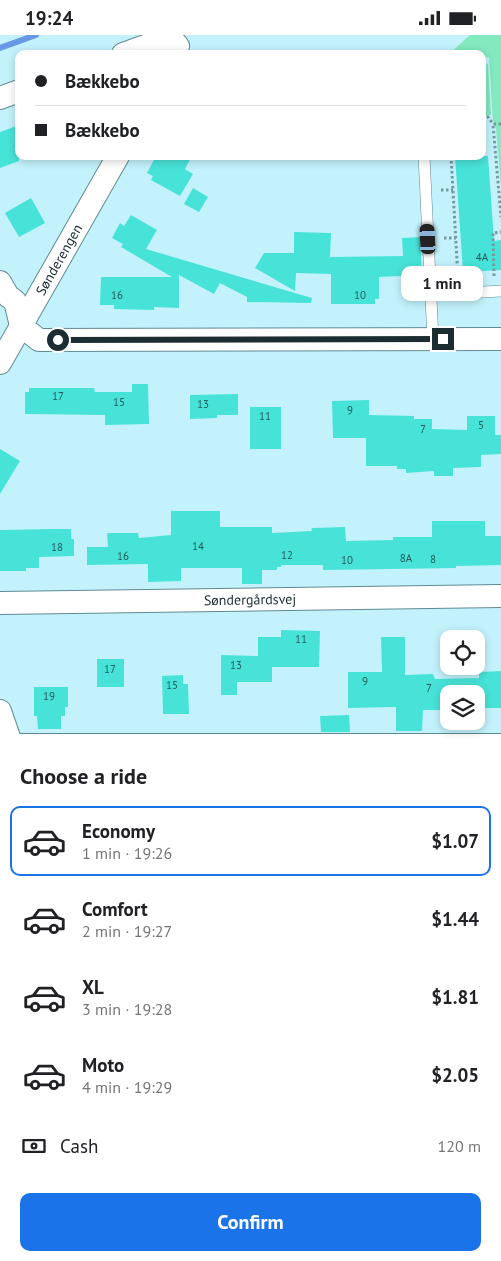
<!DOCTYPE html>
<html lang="en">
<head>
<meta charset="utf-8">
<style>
	:root { --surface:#fff; --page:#f2f2f2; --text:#202124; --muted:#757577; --line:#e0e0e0; --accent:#1a73e8 }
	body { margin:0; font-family:"PT Sans",sans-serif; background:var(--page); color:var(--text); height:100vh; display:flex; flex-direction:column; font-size:19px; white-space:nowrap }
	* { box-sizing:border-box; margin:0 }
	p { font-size:16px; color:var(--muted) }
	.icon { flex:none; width:28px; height:28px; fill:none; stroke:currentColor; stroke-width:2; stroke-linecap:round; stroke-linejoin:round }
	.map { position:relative; height:711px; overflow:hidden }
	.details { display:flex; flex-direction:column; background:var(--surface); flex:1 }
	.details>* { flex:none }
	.hud { position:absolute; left:15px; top:15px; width:471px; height:110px; border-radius:10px; box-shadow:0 2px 8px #0003; display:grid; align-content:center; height:110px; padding:0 20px; background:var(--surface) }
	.fabs { position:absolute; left:440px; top:595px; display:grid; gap:10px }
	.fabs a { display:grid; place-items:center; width:45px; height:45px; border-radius:10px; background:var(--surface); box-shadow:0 2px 8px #0003; font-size:25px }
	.end { position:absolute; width:22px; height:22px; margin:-11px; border:6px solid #1b2d31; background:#fff; box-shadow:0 0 0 2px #fff }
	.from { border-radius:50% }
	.bubble { position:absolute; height:35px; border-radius:10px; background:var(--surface); box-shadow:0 2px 8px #0003; font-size:16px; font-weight:600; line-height:35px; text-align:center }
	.car { position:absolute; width:15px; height:30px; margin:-15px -8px; border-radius:6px; box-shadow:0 0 4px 1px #0007; background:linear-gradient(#222 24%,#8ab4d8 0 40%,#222 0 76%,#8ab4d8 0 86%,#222 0) }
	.hud b { display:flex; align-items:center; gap:18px; height:48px; font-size:19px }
	.hud b+b { border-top:1px solid var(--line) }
	.hud i { width:12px; height:12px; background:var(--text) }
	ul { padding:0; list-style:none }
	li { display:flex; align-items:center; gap:15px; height:70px; margin:0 10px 8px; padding:0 10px; border:2px solid transparent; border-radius:10px }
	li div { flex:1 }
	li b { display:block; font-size:19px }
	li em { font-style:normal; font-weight:600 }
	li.current { border-color:var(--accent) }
	li>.icon { width:45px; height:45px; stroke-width:1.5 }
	h2 { padding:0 20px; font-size:22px; line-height:60px }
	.pay { display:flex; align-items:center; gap:12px; height:55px; padding:0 20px; font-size:19px }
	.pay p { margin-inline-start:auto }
	.action { display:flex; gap:10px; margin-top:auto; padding:10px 20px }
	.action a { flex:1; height:58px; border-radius:10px; background:var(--accent); color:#fff; font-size:20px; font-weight:600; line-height:58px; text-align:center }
	.status { display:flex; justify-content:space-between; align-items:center; height:35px; padding:0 25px; background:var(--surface); direction:ltr }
	.status svg { height:14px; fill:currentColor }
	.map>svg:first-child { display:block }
</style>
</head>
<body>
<div class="status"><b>19:24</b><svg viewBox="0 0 49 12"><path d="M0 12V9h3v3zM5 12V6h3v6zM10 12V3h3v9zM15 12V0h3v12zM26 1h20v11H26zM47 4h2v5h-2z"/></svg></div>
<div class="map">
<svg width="501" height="711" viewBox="0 0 501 711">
	<rect width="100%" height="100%" fill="#c3f2fc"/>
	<!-- green -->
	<path fill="#82eabe" d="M470,0h31v151l-5,-57 -3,-9 -4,-63 -6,1 -1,-4h-33z
		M488,29l3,51 -8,1v-51z"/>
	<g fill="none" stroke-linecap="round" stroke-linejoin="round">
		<!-- stream -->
		<path stroke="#6998e7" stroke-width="6" d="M0,13l36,-13"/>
	</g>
	<!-- building -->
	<path fill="#47e3d9" d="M19,90v36l-19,7v-36z
		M156,121h36l-7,13 8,5 -13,22 -29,-16 2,-4 -6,-3z
		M455,121h33l6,85 7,-1v30l-38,2z
		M193,153l15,9 -9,15 -15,-8z
		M31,163l14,25 -26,14 -14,-24z
		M131,180l26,15 -11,19 166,49 -1,5 -64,-1v-5l-27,-14 -6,11 -35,-19v33l-25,-1v3l-40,-1v-4h-14l1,-28h71l-51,-30 2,-3 -11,-6 8,-15 4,3z
		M294,197l37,1 -1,24 73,-1 -1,-18 18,-1 2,38 -43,2v22h-4v5h-44v-30l-35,-1 -1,18 -40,-23 9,-15h30z
		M132,349h16l1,40 -44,1v-10l-80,-1v-22h4v-4h65l1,4h37z
		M238,359v21h-21v3l-27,1v-24z
		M369,365v15l45,1v3h18v10l35,1v-14h28v19h6v19l-20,1v12l-28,1v8h-19v-5l-28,2v-4h-9v-3h-31v-28h-33l-1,-37z
		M250,372h31v42h-31z
		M0,414l20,12 -20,33z
		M171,476h49v16h52v6l40,-2 -1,-2 2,-1 32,-1 1,14 47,-1v-3h39v-16h53v15h16v29l-45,1v2l-133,2v-5h-42v2h-4v3h-15v14h-20v-16h-61v13l-33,1v-18l-61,1v-18h21l-1,-14h31l1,5 32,-3z
		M53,494h18v10h3v17l-35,1v11h-13v3h-26v-41z
		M281,595l39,1 -1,36h-47v15h-35v13h-16v-40l37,1v-19h23z
		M381,602h24v38l28,-1 2,5 44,-1v-6l22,-1v37h-25v-14h-27v16h-26l-1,21h-26v-24l-48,1v-36h34z
		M97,624h27v28h-27z
		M183,640v9h5l1,30h-26l-1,-38z
		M34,652h34v20h-3v9h-4v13h-23l-1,-13h-3z
		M349,680l1,17h-29l-1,-16z"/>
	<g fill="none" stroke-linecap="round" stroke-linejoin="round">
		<!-- lane casing -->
		<g stroke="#5f8a93" stroke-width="12">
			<path id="lane" d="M424,121l9,183
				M431,260l70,-4"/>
		</g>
		<!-- street casing -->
		<g stroke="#5f8a93" stroke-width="24">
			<g id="street">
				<path d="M123,19l47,-17 8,9 -4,8"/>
				<path d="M0,63l19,-7"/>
				<path d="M0,247l8,14 7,5 6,25 18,14 462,-1"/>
				<path id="s1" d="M0,328l118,-207"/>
				<path id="s2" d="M0,568l501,-7"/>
				<path d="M0,676l12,35"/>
				<path d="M0,710h501"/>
			</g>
		</g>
		<!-- path -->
		<path stroke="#7799a0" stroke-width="3" stroke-dasharray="2.5 2.5" stroke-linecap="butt" d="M482,83l6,-1 5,7
			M501,89h-8l8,93
			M451,121l7,122
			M441,155h12
			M444,203h12
			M494,241l-1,-43 8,-1"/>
		<!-- lane -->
		<use href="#lane" stroke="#fff" stroke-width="11"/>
		<!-- street -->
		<use href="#street" stroke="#fff" stroke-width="22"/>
	</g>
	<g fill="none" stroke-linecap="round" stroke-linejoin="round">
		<!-- route -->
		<path stroke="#1b2d31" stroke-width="6" d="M58,305l385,-1"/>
	</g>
	<g text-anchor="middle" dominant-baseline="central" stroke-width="4" stroke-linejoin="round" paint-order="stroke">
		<!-- number labels -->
		<g font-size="11" fill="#265a5b">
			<text x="482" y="222">4A</text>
			<text x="117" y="260">16</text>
			<text x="360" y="260">10</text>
			<text x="58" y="361">17</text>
			<text x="119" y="367">15</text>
			<text x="203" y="369">13</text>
			<text x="350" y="375">9</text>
			<text x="265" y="381">11</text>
			<text x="481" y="390">5</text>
			<text x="423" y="394">7</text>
			<text x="198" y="511">14</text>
			<text x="57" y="512">18</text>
			<text x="287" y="520">12</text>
			<text x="123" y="521">16</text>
			<text x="406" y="523">8A</text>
			<text x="433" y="524">8</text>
			<text x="347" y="525">10</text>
			<text x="301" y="604">11</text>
			<text x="236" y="630">13</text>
			<text x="110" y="634">17</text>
			<text x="365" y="646">9</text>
			<text x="172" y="650">15</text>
			<text x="429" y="653">7</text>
			<text x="49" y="661">19</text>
		</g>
		<!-- street labels -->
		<g font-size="14" fill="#1b2d31" stroke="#c3f2fc">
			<text stroke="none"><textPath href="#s1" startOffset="119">Sønderengen</textPath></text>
			<text stroke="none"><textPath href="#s2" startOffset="250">Søndergårdsvej</textPath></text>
		</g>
	</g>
</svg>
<div class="fabs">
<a><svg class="icon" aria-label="locate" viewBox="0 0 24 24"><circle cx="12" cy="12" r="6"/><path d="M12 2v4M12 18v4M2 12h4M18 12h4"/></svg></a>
<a><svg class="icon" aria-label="layers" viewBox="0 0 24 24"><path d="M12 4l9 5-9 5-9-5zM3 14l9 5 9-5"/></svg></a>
</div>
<i class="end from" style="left:58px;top:305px"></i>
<i class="end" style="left:443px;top:304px"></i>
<div class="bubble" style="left:401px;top:231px;width:82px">1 min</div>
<i class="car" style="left:428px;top:204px;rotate:357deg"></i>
<div class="hud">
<b><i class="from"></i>Bækkebo</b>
<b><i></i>Bækkebo</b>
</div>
</div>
<section class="details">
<h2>Choose a ride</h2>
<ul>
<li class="current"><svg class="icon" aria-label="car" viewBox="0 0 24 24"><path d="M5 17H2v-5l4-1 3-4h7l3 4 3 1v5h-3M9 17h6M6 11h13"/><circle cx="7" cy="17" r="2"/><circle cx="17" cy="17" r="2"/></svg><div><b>Economy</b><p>1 min · 19:26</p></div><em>$1.07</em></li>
<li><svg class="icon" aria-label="car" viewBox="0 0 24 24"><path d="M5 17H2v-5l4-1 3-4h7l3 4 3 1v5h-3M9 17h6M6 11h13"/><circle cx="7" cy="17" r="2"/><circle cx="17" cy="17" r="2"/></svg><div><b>Comfort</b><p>2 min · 19:27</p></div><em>$1.44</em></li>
<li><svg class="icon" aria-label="car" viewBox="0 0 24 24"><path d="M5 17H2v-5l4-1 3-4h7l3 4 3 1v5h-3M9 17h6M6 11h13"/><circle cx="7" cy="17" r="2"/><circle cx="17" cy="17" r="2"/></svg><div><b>XL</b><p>3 min · 19:28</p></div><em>$1.81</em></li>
<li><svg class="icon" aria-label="car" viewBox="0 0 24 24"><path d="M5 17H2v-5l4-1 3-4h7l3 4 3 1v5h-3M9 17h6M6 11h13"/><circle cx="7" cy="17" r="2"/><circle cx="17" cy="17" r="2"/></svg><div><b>Moto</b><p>4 min · 19:29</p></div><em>$2.05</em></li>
</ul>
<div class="pay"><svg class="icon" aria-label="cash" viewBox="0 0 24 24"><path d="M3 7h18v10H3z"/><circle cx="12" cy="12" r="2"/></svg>Cash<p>120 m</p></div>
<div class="action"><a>Confirm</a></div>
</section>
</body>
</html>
